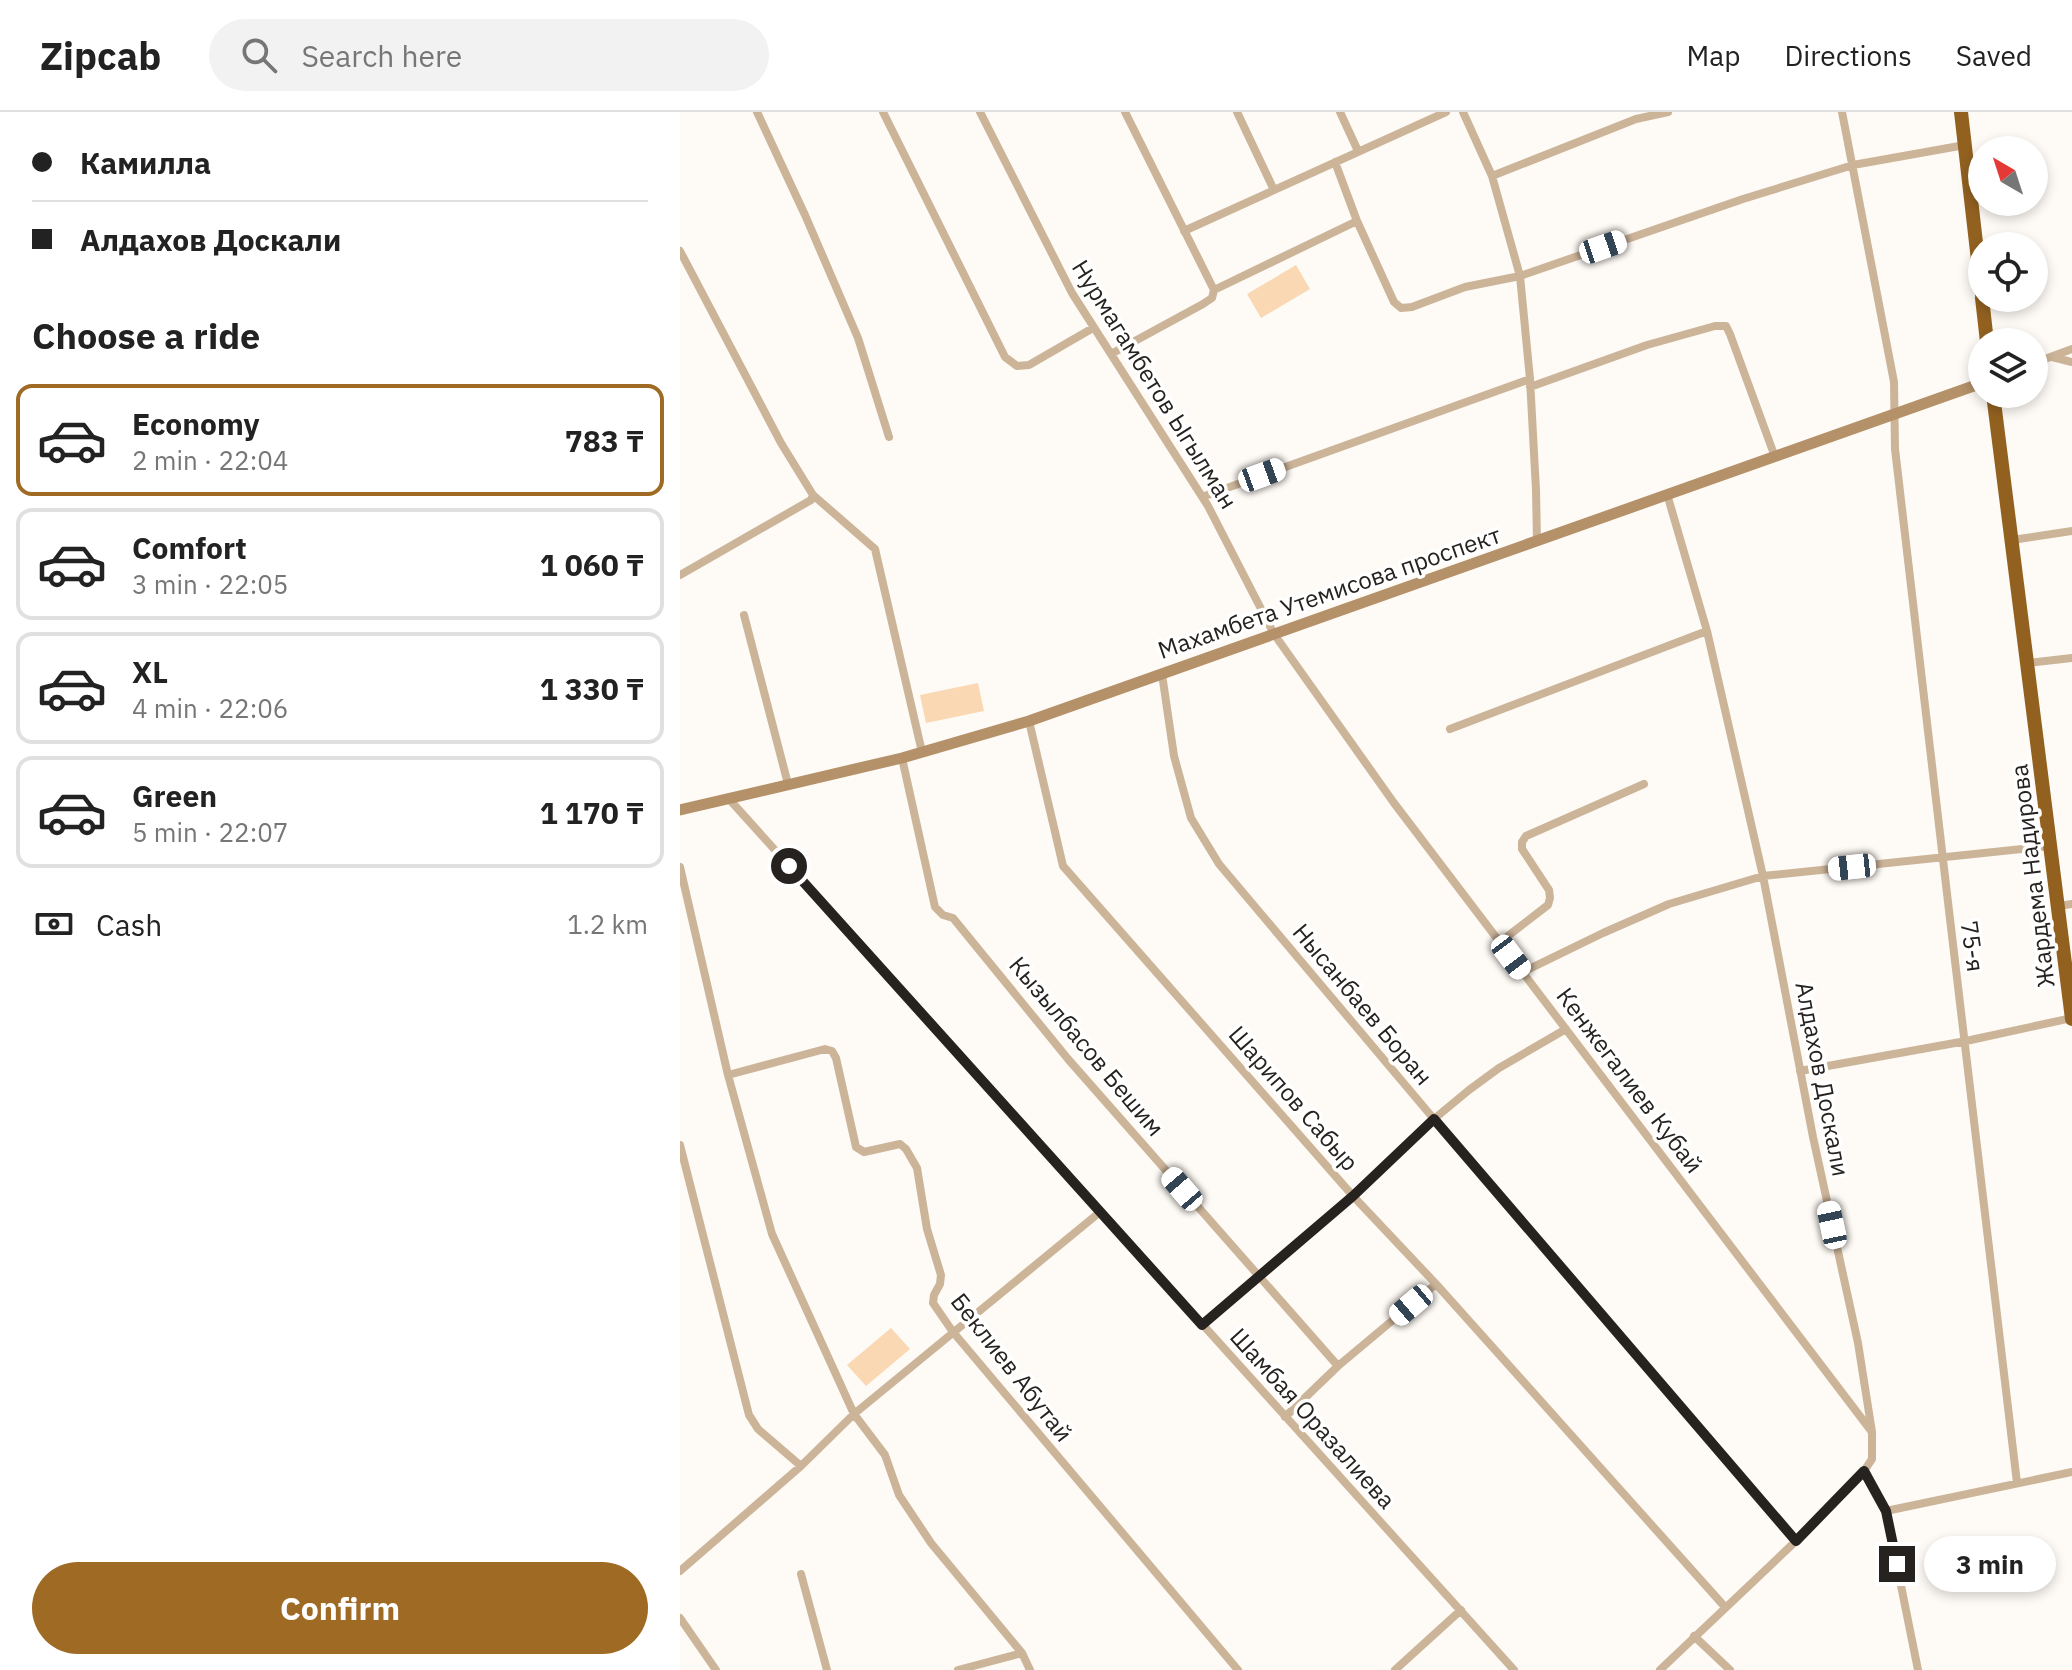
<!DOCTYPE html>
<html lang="en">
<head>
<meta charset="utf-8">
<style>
	:root { --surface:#fff; --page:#f2f2f2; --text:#222; --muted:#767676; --line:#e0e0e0; --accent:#9f6a23 }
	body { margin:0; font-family:"IBM Plex Sans",sans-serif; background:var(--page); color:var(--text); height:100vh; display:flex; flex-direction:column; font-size:30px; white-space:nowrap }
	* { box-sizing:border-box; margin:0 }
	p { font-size:26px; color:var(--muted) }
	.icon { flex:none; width:44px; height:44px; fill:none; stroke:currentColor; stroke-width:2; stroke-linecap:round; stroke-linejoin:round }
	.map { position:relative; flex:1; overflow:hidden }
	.details { display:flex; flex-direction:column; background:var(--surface); width:680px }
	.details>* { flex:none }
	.top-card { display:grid; align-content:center; height:176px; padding:0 32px; background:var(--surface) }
	.needle { width:52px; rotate:321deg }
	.tools { position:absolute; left:1288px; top:24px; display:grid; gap:16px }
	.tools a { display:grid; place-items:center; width:80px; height:80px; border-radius:50%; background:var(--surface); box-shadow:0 4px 12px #0003; font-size:40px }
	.end { position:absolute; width:36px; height:36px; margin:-18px; border:10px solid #25221f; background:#fff; box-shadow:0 0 0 4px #fff }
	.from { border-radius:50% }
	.bubble { position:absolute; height:56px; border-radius:28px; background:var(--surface); box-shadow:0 4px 12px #0003; font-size:26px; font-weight:700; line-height:56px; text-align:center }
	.car { position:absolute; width:24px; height:48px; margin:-24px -12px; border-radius:10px; box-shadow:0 0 6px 2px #0007; background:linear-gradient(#fff 24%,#345 0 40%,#fff 0 76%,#345 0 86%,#fff 0) }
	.top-card b { display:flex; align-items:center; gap:28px; height:76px; font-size:30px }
	.top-card b+b { border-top:2px solid var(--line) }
	.top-card i { width:20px; height:20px; background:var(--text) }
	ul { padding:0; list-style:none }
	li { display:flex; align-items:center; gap:24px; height:112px; margin:0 16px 12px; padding:0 16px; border:4px solid var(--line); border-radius:16px }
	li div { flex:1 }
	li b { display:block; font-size:30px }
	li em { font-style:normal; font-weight:700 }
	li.current { border-color:var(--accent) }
	li>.icon { width:72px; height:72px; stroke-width:1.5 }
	h2 { padding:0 32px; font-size:36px; line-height:96px }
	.pay { display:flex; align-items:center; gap:20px; height:88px; padding:0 32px; font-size:30px }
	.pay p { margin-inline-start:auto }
	.button { display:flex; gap:16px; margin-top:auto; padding:16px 32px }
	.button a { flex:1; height:92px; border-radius:48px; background:var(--accent); color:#fff; font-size:32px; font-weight:700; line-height:92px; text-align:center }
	header { display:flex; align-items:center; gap:48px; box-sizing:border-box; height:112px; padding:0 40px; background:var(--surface); border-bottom:2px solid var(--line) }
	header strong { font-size:38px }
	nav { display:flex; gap:44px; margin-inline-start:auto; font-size:28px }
	.search { width:560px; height:72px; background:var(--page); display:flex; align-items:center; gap:20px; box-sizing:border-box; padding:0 28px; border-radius:44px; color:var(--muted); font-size:30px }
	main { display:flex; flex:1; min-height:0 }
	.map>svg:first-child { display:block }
</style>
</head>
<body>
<header>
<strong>Zipcab</strong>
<div class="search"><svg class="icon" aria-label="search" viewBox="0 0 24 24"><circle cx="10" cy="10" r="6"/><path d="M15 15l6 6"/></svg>Search here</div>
<nav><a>Map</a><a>Directions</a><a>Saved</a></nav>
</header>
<main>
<section class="details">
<div class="top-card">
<b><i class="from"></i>Камилла</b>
<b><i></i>Алдахов Доскали</b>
</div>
<h2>Choose a ride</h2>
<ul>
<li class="current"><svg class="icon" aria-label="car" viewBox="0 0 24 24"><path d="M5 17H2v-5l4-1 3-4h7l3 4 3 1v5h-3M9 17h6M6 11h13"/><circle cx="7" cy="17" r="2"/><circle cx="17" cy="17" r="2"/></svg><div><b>Economy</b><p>2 min · 22:04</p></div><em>783 ₸</em></li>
<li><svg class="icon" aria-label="car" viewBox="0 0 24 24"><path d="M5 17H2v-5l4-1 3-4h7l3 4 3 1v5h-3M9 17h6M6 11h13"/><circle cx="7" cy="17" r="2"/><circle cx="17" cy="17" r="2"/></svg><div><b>Comfort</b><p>3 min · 22:05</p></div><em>1 060 ₸</em></li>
<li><svg class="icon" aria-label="car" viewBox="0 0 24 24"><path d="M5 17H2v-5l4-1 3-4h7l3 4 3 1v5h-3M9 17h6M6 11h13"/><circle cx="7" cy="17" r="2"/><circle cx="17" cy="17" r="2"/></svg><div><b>XL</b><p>4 min · 22:06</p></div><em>1 330 ₸</em></li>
<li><svg class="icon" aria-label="car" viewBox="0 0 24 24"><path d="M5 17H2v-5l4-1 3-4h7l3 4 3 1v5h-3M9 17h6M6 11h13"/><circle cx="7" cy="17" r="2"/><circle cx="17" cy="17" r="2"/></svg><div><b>Green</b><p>5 min · 22:07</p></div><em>1 170 ₸</em></li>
</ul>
<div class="pay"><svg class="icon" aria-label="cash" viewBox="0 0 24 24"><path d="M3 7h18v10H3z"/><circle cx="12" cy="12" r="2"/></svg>Cash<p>1.2 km</p></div>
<div class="button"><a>Confirm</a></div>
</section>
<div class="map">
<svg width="1392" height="1558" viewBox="0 0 1392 1558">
	<rect width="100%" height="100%" fill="#fefaf5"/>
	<!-- green -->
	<path fill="#f9d8b3" d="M616,153l14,24 -49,29 -14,-24z
		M298,571l6,28 -58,12 -6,-28z
		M211,1216l19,21 -44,37 -19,-21z"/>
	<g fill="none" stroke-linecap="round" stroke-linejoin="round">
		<!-- street -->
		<path stroke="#ccb499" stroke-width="8" d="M77,0l48,103 53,123 31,99
			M203,0l122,245 12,9 12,-1 64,-37
			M300,0l92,181 136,213 66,128 120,169 478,629
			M557,0l37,78
			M660,0l18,39
			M783,0l29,64 28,100 10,103 6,111 1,52
			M1162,0l52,270 1,67c39,345 82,689 122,1034
			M655,50l22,59 37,81 7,6 11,-1 53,-20 55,-11 223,-77 110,-34 112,-20
			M812,64l144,-57 32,-7
			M504,119l262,-119
			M0,139l101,192 32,52 62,54 47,203
			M534,178l143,-69
			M431,242l92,-50 9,-6 2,-8 -89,-178
			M1372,245l20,5
			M1354,251l38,-14
			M850,275l117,-42 68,-19h11l4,8 45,123
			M987,382l40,137 56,245 50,261 45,206 14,89v27l-8,12 22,40 32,159
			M522,385l328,-118
			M1332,428l60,-9
			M0,463l131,-75 2,-5
			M64,503l44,169
			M1348,551l44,-5
			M482,562l12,82 17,62 28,46 209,248 368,429
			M349,609l34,145 290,330 83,88 289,323
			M770,617l257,-98
			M222,646l33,149 8,8 10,3 115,141 270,307
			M49,687l785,871
			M0,755l48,208 44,159 82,180 31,41 14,40 32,48 91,110 8,17
			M1379,794l13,-2
			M820,830l48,-37 2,-7 -1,-8 -27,-41v-7l4,-6 118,-52
			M843,860l80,-39 66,-29 94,-28 288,-30
			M1120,959l166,-30 106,-23
			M48,963l97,-26 7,2 4,7 20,89 8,5 36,-8 6,5 11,19 10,61 14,46 -1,9 -6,11 -1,8 20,29 285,338
			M0,1033l69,270 9,14 43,37
			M522,1213l151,-129 81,-77 35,-29 30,-22 67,-39
			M605,1305l53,-51 98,-82
			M1206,1399l186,-39
			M0,1459l121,-105 53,-52 246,-202
			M121,1462l26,96
			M0,1506l36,52
			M1014,1524l36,34
			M278,1558l64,-17
			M715,1558l66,-60
			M980,1558l136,-129 68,-70"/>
		<!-- secondary -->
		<path stroke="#b49169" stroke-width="11" d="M0,698l222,-52 127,-37 953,-338"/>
		<!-- highway -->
		<path stroke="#926120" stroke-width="14" d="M1281,0l21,183
			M1302,186l5,44
			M1313,282l79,625"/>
	</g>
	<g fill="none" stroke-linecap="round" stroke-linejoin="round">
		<!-- route -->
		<path stroke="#25221f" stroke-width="10" d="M109,754l413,459 151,-129 81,-77 362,422 68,-70 22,40 11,53"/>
	</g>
	<g text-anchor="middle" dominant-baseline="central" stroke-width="7" stroke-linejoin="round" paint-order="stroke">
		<!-- street labels -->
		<g font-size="24" fill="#25221f" stroke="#fff">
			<text transform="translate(475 272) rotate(58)">Нурмагамбетов Ыгылман</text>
			<text transform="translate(649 480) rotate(-19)">Махамбета Утемисова проспект</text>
			<text transform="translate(1352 764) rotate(-97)">Жардема Надирова</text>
			<text transform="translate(1293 834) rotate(82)">75-я</text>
			<text transform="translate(683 892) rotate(50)">Нысанбаев Боран</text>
			<text transform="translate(407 934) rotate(50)">Кызылбасов Бешим</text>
			<text transform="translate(1143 967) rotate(79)">Алдахов Доскали</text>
			<text transform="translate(950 968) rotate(53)">Кенжегалиев Кубай</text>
			<text transform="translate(614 986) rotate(49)">Шарипов Сабыр</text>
			<text transform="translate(332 1255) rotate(52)">Беклиев Абутай</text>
			<text transform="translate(633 1306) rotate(48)">Шамбая Оразалиева</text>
		</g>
	</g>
</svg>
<div class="tools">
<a><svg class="needle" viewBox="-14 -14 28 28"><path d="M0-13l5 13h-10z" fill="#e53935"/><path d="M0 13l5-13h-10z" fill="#767676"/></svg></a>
<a><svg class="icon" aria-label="locate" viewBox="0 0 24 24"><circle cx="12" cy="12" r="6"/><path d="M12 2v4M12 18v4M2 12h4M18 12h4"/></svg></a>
<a><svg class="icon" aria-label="layers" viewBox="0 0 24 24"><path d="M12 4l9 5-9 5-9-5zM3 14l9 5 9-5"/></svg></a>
</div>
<i class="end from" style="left:109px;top:754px"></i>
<i class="end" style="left:1217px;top:1452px"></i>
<div class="bubble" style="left:1244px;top:1424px;width:132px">3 min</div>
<i class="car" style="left:923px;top:135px;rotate:71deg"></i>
<i class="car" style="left:582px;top:363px;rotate:70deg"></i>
<i class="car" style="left:1172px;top:755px;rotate:264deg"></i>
<i class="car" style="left:831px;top:845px;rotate:143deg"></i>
<i class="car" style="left:502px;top:1077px;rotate:319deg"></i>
<i class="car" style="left:1152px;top:1113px;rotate:348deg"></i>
<i class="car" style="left:731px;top:1193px;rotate:230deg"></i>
</div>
</main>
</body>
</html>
